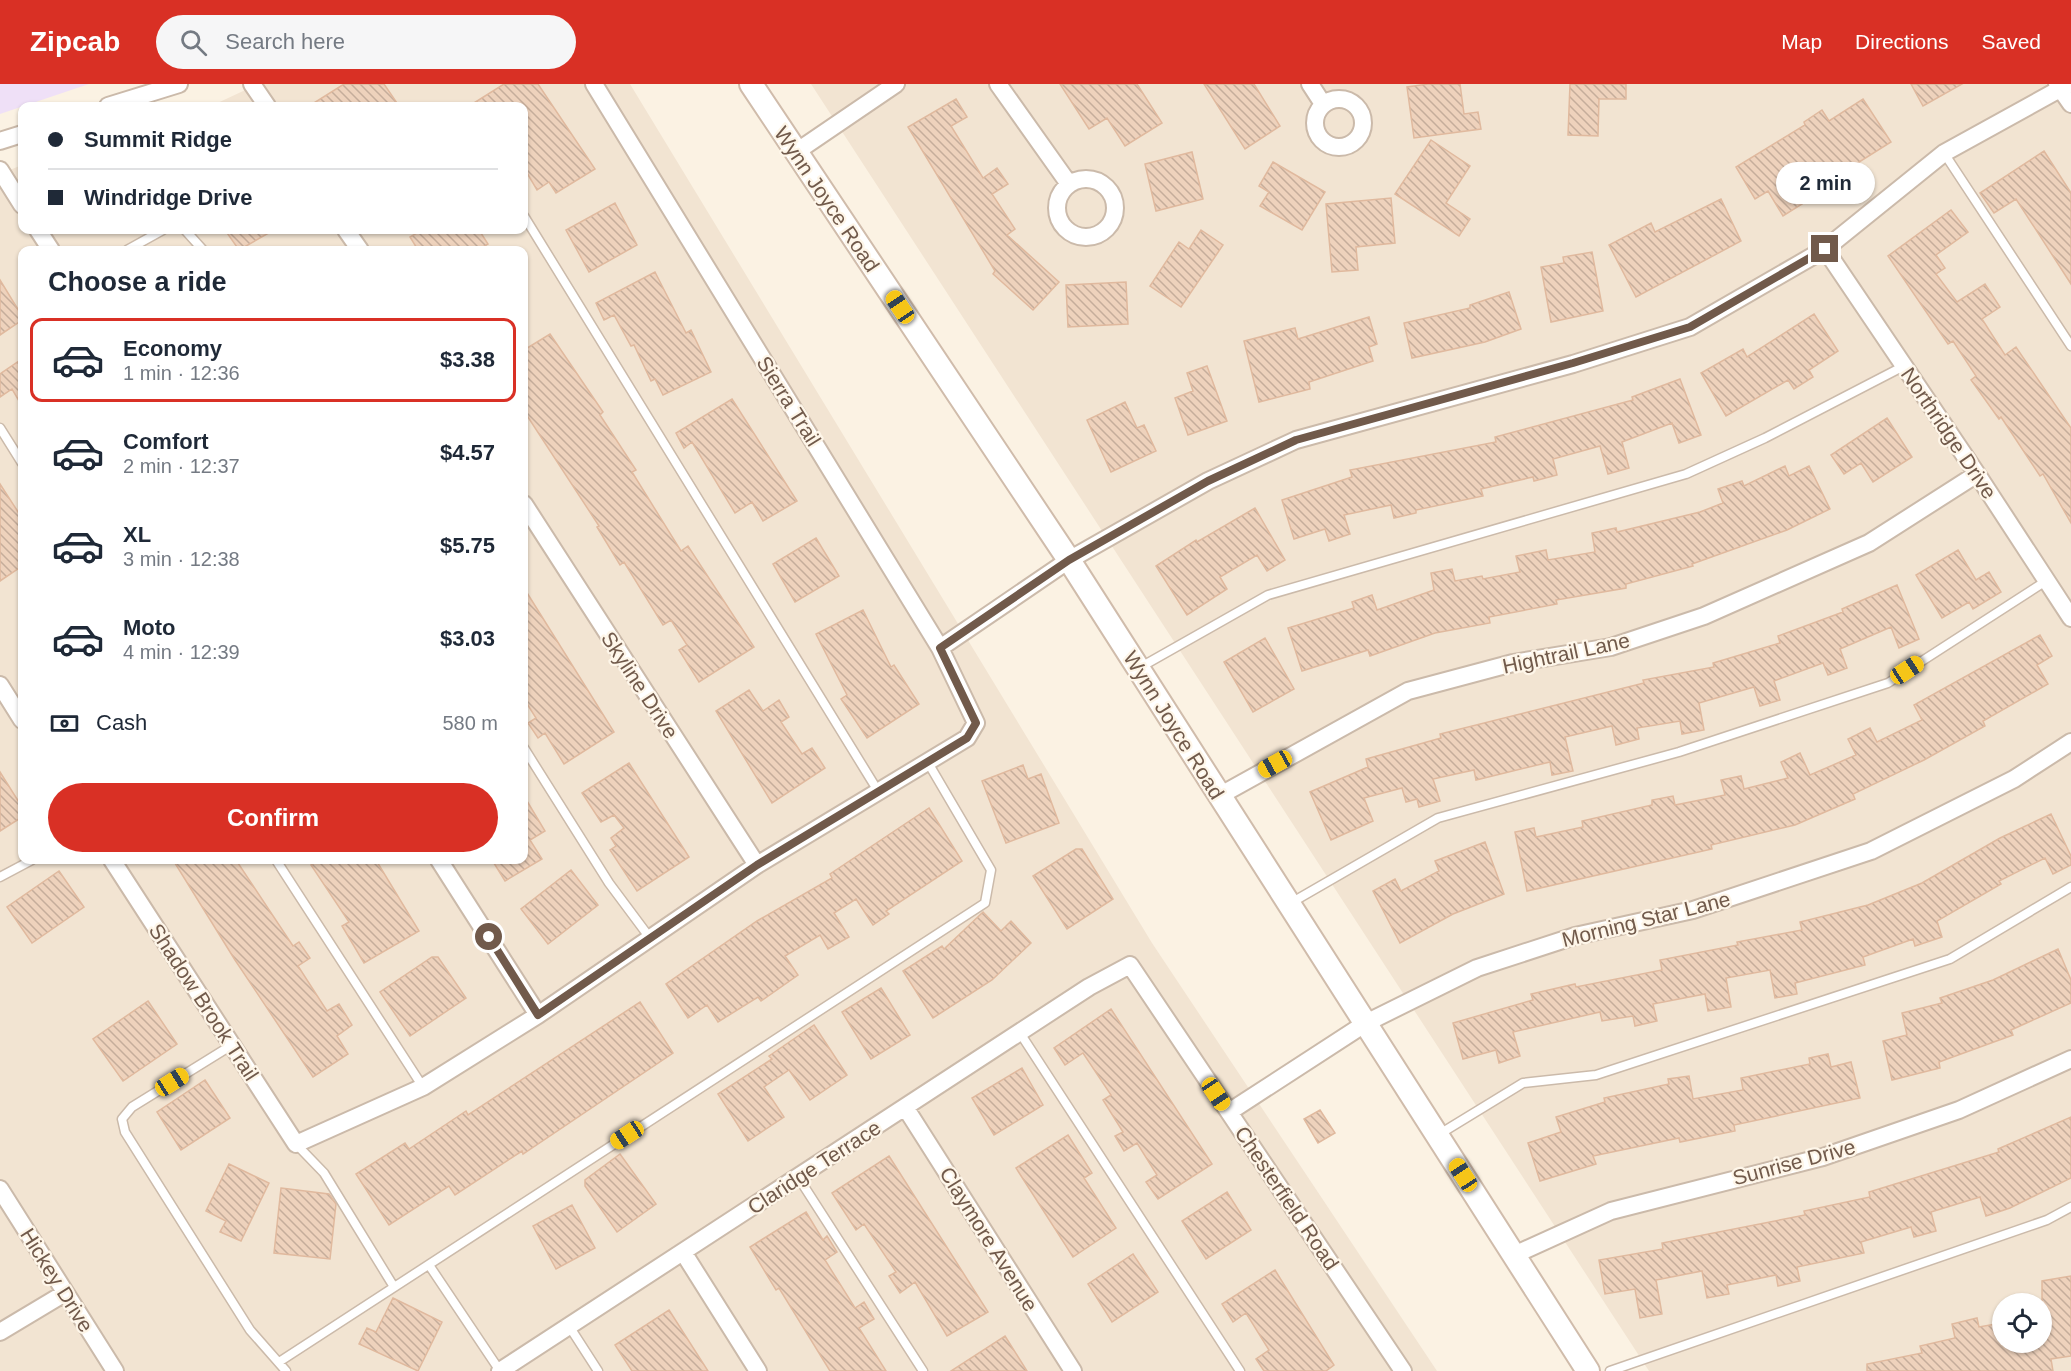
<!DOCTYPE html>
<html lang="en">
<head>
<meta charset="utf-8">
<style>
	:root { --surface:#fff; --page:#f6f6f7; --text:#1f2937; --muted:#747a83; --line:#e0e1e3; --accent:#d93025 }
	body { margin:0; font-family:Helvetica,sans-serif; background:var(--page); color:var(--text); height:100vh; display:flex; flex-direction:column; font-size:22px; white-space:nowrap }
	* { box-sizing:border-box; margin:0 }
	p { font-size:20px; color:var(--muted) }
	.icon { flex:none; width:33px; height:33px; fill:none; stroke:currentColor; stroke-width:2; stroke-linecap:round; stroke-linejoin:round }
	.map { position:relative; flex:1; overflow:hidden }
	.panel { position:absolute; left:18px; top:162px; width:510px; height:618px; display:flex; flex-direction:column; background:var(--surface); border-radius:12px; box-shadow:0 2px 4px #0004 }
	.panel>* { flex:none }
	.top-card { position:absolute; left:18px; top:18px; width:510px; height:132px; border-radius:12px; box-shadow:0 2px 4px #0004; display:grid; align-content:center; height:132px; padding:0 30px; background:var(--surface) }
	.controls { position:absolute; left:1992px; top:1209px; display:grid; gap:12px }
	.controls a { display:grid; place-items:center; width:60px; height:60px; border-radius:50%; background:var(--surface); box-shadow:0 2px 4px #0004; font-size:30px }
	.end { position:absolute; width:27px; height:27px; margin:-14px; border:8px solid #715a4b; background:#fff; box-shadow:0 0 0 3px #fff }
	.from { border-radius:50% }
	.bubble { position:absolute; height:42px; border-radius:21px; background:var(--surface); box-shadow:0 2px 4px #0004; font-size:20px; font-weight:700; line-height:42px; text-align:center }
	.car { position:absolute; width:18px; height:36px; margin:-18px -9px; border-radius:8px; box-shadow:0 0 4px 2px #0007; background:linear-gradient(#f5c518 24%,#345 0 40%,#f5c518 0 76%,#345 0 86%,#f5c518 0) }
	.top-card b { display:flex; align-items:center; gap:21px; height:57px; font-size:22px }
	.top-card b+b { border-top:2px solid var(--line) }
	.top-card i { width:15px; height:15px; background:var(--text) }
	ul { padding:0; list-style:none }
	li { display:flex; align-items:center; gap:18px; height:84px; margin:0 12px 9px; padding:0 18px; border:3px solid transparent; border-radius:12px }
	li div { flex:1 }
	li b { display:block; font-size:22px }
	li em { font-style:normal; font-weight:700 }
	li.current { border-color:var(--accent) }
	li>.icon { width:54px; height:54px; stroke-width:1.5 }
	h2 { padding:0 30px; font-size:27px; line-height:72px }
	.pay { display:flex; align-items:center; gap:15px; height:66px; padding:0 30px; font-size:22px }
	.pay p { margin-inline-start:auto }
	.action { display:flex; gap:12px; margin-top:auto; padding:12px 30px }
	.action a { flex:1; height:69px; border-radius:36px; background:var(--accent); color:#fff; font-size:24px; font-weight:700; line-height:69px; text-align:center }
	header { display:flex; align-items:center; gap:36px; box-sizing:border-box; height:84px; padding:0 30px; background:var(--accent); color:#fff }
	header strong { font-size:28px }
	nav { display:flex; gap:33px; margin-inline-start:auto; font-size:21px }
	.search { width:420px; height:54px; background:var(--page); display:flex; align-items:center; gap:15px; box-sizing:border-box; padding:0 21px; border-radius:33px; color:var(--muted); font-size:22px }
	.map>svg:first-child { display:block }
</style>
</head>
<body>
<header>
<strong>Zipcab</strong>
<div class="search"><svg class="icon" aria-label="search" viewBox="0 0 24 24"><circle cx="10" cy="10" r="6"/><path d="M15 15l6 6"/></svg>Search here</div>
<nav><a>Map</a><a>Directions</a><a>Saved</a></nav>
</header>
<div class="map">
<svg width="2071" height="1287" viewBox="0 0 2071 1287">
	<defs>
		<pattern id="building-back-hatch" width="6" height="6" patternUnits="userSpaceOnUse" patternTransform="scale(1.5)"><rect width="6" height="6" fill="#eed2bc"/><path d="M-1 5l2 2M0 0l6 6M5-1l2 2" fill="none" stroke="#c5ad9b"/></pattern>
	</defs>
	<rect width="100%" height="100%" fill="#fbf2e3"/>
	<!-- residential -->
	<path fill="#f2e4d2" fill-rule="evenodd" d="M258,0h372l522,859 285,428h-1437v-1197l22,-9v65h502v-124h-313zM22,166h502v610h-502z
		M811,0h1260v1287h-422zM2002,1220h40v38h-40z"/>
	<!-- education -->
	<path fill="#efe0f7" d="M0,0h89l-89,30z"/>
	<!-- building -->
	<path fill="url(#building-back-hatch)" stroke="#e0b99e" stroke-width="1.5" d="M344,0h40l15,22h-90z
		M504,0h34l57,85 -39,24 -7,-11 -12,8 -13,-22v-62h-55z
		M1060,0h77l25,39 -37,23 -18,-28 -18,11z
		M1204,0h50l26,42 -35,23z
		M1428,0h32l4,30 14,-2 3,17 -67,9 -7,-51z
		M1570,0h56v15h-27l-1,37 -30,-1z
		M1911,0h51l-39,22z
		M956,15l11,18 -16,9 32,52 14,-10 11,16 -16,10 23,35 -8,6 52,47 -26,28 -40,-36 2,-3 -87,-144z
		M1863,15l28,43 -54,34 -8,-13 -38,23 11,18 -19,12 -15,-25 -13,8 -19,-32 69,-42 -1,-3 18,-12 7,11z
		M1431,56l39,26 -24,37 24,16 -11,17 -64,-42z
		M2044,67l27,42v91l-55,-85 -22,14 -14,-20z
		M1192,68l11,47 -47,12 -11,-47z
		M1273,78l52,30 -23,38 -42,-24 9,-14 -10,-6z
		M1391,114l4,45 -39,4 2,23 -26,2 -6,-68z
		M1721,115l20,42 -105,56 -27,-52 42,-22 4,9z
		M615,119l22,42 -48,27 -23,-42z
		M1951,126l17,22 -32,23 9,13 -9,6 21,28 28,-18 15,23 -18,12 23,36 11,-8 55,81v95l-28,-49 -3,2 -39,-59 -2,2 -28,-39 5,-4 -23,-35 -5,3 -60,-88z
		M225,146h49l-35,20z
		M422,146h57l9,14 -10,6h-60l-8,-13z
		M1201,146l22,15 -42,62 -31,-21 29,-44 10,7z
		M1592,168l11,59 -52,11 -10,-55 23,-4 -1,-6z
		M655,188l31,61 5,-3 20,42 -48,23 -8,-16 -4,2 -17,-36 -3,1 -17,-31 -10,5 -8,-17z
		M0,196l22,36v4l-22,15z
		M1126,198l2,42 -60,3 -2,-42z
		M1509,208l12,37 -36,13 -73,16 -8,-35 66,-15v-3z
		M1814,230l24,37 -29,19 4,7 -19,12 -6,-9 -62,36 -25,-43 42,-24 4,8z
		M1369,233l8,27 -8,3 4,14 -64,21 1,7 -51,13 -15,-61 51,-13 3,11z
		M550,250l53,78 -3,3 36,55 -4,2 49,79 7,-5 66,101 -55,35 -20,-32 8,-5 -16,-25 -8,5 -39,-63 -4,3 -23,-38 2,-1 -75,-115v-61z
		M22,275v47l-10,-17 -12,8v-23z
		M1207,282l20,55 -39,14 -13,-37 18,-7 -6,-18z
		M1680,295l21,56 -22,8 -7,-20 -50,19 7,26 -21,6 -8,-28 -47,13 4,16 -23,6 -1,-4 -52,12 2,7 -67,14v3l-22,5 -3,-13 -47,10 6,19 -21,7 -4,-12 -31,10 -12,-39 70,-23 -2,-7 146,-28 -1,-5 138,-37 -1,-3z
		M732,315l65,102 -34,20 -11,-19 -17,11 -43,-71 -8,6 -8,-15z
		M1125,318l12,26 7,-3 12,26 -45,21 -24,-52z
		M1887,334l25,39 -39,25 -12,-19 -17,11 -13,-19z
		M1785,382l4,10 20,-10 21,43 -43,21 -95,34 1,2 -67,18v4l-70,12 1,4 -68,13 1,6 -55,10 -65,23 -2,-6 -66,21 -14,-43 66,-20 -2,-6 20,-7 5,15 57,-20 -3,-17 21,-4 3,12 27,-5 1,3 37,-7 -4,-16 30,-6 2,10 47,-8 -3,-19 24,-5 1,4 83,-20 23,-9 -5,-14 24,-8 2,5z
		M0,400l22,34v48l-22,15z
		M1255,424l30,52 -18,11 -10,-16 -37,22 7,12 -40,26 -31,-49 40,-26 1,2z
		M816,454l23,38 -44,26 -22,-38z
		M1958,466l18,30 13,-8 12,20 -28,17 -4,-7 -27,16 -26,-43z
		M1897,501l22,54 -20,9 -8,-21 -51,22 7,19 -19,7 -5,-12 -49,18 6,19 -20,6 -6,-19 -55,16 5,27 -22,4 -2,-13 -43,7 2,11 -23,6 -4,-19 -47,11 8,34 -21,4 -2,-13 -74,18 -2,-10 -41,9 7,22 -21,6 -2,-8 -11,3 -4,-14 -38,10 9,23 -42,19 -21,-48 58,-25 -2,-8 75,-21 -1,-4 204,-51 -1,-3 71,-13 -1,-4 67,-20 -2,-7 65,-24 -1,-3z
		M524,504l90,144 -50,32 -19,-31 -7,5 -10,-15 8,-5 -12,-19z
		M863,526l28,57 3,-2 25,39 -52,34 -26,-39 6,-4 -31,-61z
		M2040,551l12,21 -15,9 11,19 -65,37 2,5 -61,34 -71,34 2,5 -60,26 -84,20 1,4 -185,42 -12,-59 19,-4 2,9 47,-10 -1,-6 70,-16v-5l21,-4 2,9 50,-10 -4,-15 20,-4 3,13 44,-11 -7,-16 19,-9 10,22 46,-20 -8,-16 22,-11 7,14 45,-22 -8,-15z
		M1265,554l29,51 -41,23 -29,-50z
		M749,606l14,21 16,-11 10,17 -8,5 21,32 10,-6 13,20 -53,35 -56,-92z
		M629,679l60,94 -52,34 -27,-41 6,-4 -5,-8 13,-10 -10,-13 -13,7 -19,-29z
		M1023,681l5,14 13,-5 18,49 -53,20 -24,-62z
		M0,688l22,35v10l-22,14z
		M524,712l21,35 -15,9 12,19 -37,22 -13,-21h32z
		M929,724l33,53 -76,50 3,3 -16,11 -17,-26 -22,14 15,24 -21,12 -8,-14 -35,21 13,19 -37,26 -3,-4 -40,25 -11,-17 -19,13 -22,-34 91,-63 75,-43 -2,-4z
		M2051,730l20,42v9l-18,9 -8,-16 -46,23 2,3 -64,37 5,16 -27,9 -2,-7 -50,18 2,8 -70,18 2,11 -22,4 -5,-28 -44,8 5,29 -23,4 -3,-17 -52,10 4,17 -22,5 -2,-10 -31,5 -2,-9 -87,20 7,24 -21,7 -3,-13 -33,9 -10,-36 80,-23 -2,-6 44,-10 1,3 86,-17 -2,-10 78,-15 -1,-3 65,-12 -2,-8 68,-17 54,-22 78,-45z
		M1485,758l19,52 -51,20 -53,29 -27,-52 22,-12 6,12 38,-20 -4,-10z
		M1076,765h6l31,50 -46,30 -34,-53z
		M173,776h63l57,86 6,-4 11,16 -12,8 29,45 12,-7 13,21 -15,11 11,18 -35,23 -78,-117z
		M319,776h57l43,71 -55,32 -22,-37 7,-4 -38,-57z
		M571,786l27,35 -50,39 -27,-35z
		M59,787l25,36 -52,36 -25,-36z
		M983,828l18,19 10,-10 20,22 -39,37 -59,38 -30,-47 39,-25 2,3z
		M2058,865l13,31v23l-60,27 2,5 -74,27 1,6 -48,12 -9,-39 24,-6 -5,-22 40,-10 -2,-5 53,-18z
		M432,873h6l28,41 -56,38 -30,-44z
		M881,904l29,47 -39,24 -29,-47z
		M148,917l29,43 -54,37 -30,-42z
		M640,918l33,51 -150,101 -1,-3 -67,44 -6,-9 -60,39 -33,-51 49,-31 4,6 57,-38 2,4z
		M1111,925l101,155 -54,35 -12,-17 11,-7 -20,-32 -13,8 -9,-15 8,-4 -20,-32 8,-5 -28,-42 -18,12 -11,-17z
		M814,941l33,50 -37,25 -21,-30 -25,17 20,30 -36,24 -30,-47 54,-35 -3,-3z
		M1828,970l3,13 20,-5 9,36 -126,27 1,6 -55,11 -1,-4 -86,18 3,8 -56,17 -12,-38 33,-11 -5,-15 49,-15 -1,-4 65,-14 -1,-5 21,-3 4,23 50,-9 -2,-12 69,-14 -1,-6z
		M1022,984l21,37 -49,30 -22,-37z
		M205,996l25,38 -49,32 -24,-38z
		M1320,1026l15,23 -17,10 -14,-24z
		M2071,1033v61l-61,30 -24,8 -6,-19 -49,15 5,19 -22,6 -3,-10 -50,15 3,11 -67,14 3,14 -22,5 -2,-11 -49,10 2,9 -22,4 -5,-27 -46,9 6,34 -22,4 -5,-29 -30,5 -6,-34 64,-11 -1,-6 143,-28 -1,-4 66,-14 -1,-5 130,-40 -1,-3z
		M1068,1051l24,38 -8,5 32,50 -43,29 -57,-89z
		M620,1070l36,50 -39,28 -32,-46v-6z
		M889,1072l99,156 -41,24 -32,-54 -15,11 -11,-17 7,-4 -32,-48 -8,6 -24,-37z
		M229,1080l40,19 -28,58 -21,-9 6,-11 -20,-10z
		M281,1104l48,6 7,10 -6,55 -56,-6z
		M1227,1108l24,38 -45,29 -24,-38z
		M572,1121l23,43 -39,21 -23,-43z
		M806,1128l17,28 4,-4 10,16 -12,8 30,48 9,-6 10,17 -15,9 27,43h-56l-51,-83 -3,2 -26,-43z
		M1133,1170l25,38 -46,30 -24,-38z
		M1275,1186l59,95 -8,6h-62l-8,-12 13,-9 -23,-37 -13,9 -11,-18z
		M2071,1192v80l-20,3 2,12h-186v-7l55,-11 -2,-7 35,-8 -3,-14 25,-6 2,9 23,-4v19h40v-61z
		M393,1214l49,24 -24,49 -59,-27 8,-16 9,4z
		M669,1226l39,61h-76l-17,-26z
		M1005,1252l22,35h-76z"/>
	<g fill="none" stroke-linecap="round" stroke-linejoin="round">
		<!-- lane casing -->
		<g stroke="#cbbaaa" stroke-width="11">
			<path id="lane" d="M1944,69l127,193
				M524,132l354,575
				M185,146l18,20
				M127,166l36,-20
				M0,344l22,35
				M1139,584l129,-73 418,-121 79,-36 139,-72
				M524,664l85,135 41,55
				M276,776l147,227
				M0,793l32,-17
				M1289,820l149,-86 241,-66 209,-69 158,-102
				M1020,949l220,338
				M232,961l-100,62 -10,12 3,13 125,198 36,41
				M1438,1051l85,-52 73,-8 354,-116 121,-72
				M296,1060l28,29 70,114
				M798,1093l125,194
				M429,1181l71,106
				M569,1242l29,45
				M279,1278l706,-459 6,-33 -64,-109
				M1610,1287l437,-151 24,-13"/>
		</g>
		<!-- street casing -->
		<g stroke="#cbbaaa" stroke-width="20">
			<path id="street" d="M252,0l15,22
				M998,0l71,100
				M1310,0l13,20
				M2057,0l14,20
				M1315 39a24 24 0 1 1 48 0a24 24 0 1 1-48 0Z
				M108,22l71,-22
				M0,57l22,-7
				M796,68l100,-68
				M0,86l22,35
				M1057 124a29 29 0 1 1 58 0a29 29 0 1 1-58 0Z
				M38,146l13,20
				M346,146l14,20
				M1825,165l152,225 94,144
				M524,420l233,361
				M940,564l129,-88 139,-79 88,-41 277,-76 117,-37 135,-78 119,-96 125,-69
				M0,601l22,35
				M1219,712l189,-105 105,-28 98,-16 93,-31 165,-73 108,-69
				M112,776l184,284 127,-57 115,-72 219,-150 210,-127 9,-15 -36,-75 -346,-564
				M439,776l99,155
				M905,1023l168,264
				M1229,1028l137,-89 111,-55 98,-32 118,-26 178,-59 143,-72 57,-37
				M0,1105l115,182
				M683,1168l75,119
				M1514,1171l97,-44 212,-54 136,-47 112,-51
				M0,1248l65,-39
				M500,1287l589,-384 41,-22 273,406"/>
		</g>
		<!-- secondary casing -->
		<g stroke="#d0bcab" stroke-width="26">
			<path id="secondary" d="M751,0l318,476 519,811"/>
		</g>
		<!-- lane -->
		<use href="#lane" stroke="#fff" stroke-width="8"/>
		<!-- street -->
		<use href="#street" stroke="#fff" stroke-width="16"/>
		<!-- secondary -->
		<use href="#secondary" stroke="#fff" stroke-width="22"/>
	</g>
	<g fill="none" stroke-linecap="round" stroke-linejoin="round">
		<!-- route -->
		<path stroke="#715a4b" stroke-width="8" d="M489,853l49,78 219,-150 210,-127 9,-15 -36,-75 129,-88 139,-79 88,-41 277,-77 117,-36 135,-78"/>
	</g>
	<g text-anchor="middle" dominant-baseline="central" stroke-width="4.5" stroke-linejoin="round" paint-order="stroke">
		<!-- street labels -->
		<g font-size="21" fill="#715a4b" stroke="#fef6e9">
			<text transform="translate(827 115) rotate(56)">Wynn Joyce Road</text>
			<text transform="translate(789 317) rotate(58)">Sierra Trail</text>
			<text transform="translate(1949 349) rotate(56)">Northridge Drive</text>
			<text transform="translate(1566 569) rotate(-12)">Hightrail Lane</text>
			<text transform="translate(640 601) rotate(57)">Skyline Drive</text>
			<text transform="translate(1174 641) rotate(58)">Wynn Joyce Road</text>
			<text transform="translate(1646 835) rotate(-14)">Morning Star Lane</text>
			<text transform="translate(204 918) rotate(57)">Shadow Brook Trail</text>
			<text transform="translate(1794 1078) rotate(-15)">Sunrise Drive</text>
			<text transform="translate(814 1083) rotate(-33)">Claridge Terrace</text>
			<text transform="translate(1287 1114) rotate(56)">Chesterfield Road</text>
			<text transform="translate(989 1155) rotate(58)">Claymore Avenue</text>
			<text transform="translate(57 1196) rotate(58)">Hickey Drive</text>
		</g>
	</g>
</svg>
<div class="controls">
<a><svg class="icon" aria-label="locate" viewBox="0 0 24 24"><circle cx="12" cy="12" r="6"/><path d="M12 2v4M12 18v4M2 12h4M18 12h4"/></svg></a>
</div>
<i class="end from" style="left:489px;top:853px"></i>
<i class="end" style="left:1825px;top:165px"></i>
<div class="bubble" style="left:1776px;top:78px;width:99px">2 min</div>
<i class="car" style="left:900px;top:223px;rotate:326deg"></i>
<i class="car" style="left:1907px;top:586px;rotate:57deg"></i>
<i class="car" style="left:1275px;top:680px;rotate:241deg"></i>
<i class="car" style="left:172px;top:998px;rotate:58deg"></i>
<i class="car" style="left:1216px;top:1010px;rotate:146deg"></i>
<i class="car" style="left:627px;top:1051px;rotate:237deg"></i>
<i class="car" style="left:1463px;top:1091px;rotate:327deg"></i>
<div class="top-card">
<b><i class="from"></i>Summit Ridge</b>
<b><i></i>Windridge Drive</b>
</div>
<section class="panel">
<h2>Choose a ride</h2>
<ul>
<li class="current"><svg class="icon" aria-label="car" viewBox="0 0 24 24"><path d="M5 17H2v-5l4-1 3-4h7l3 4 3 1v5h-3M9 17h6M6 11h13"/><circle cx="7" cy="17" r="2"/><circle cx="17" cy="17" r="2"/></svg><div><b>Economy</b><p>1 min · 12:36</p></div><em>$3.38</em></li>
<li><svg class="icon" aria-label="car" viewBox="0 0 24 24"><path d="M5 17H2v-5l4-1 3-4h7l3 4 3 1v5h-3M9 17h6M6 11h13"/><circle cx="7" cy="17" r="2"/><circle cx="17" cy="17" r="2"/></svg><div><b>Comfort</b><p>2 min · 12:37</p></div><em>$4.57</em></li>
<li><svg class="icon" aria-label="car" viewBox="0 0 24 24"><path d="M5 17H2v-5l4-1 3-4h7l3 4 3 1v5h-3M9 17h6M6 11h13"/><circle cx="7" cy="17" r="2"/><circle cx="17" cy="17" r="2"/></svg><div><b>XL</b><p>3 min · 12:38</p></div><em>$5.75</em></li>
<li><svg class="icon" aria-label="car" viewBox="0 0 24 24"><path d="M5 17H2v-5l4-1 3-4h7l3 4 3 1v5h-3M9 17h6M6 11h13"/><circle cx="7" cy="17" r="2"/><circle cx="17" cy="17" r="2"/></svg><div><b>Moto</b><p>4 min · 12:39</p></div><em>$3.03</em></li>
</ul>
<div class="pay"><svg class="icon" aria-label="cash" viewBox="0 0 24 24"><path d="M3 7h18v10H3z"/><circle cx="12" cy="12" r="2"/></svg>Cash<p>580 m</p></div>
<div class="action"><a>Confirm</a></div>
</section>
</div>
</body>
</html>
